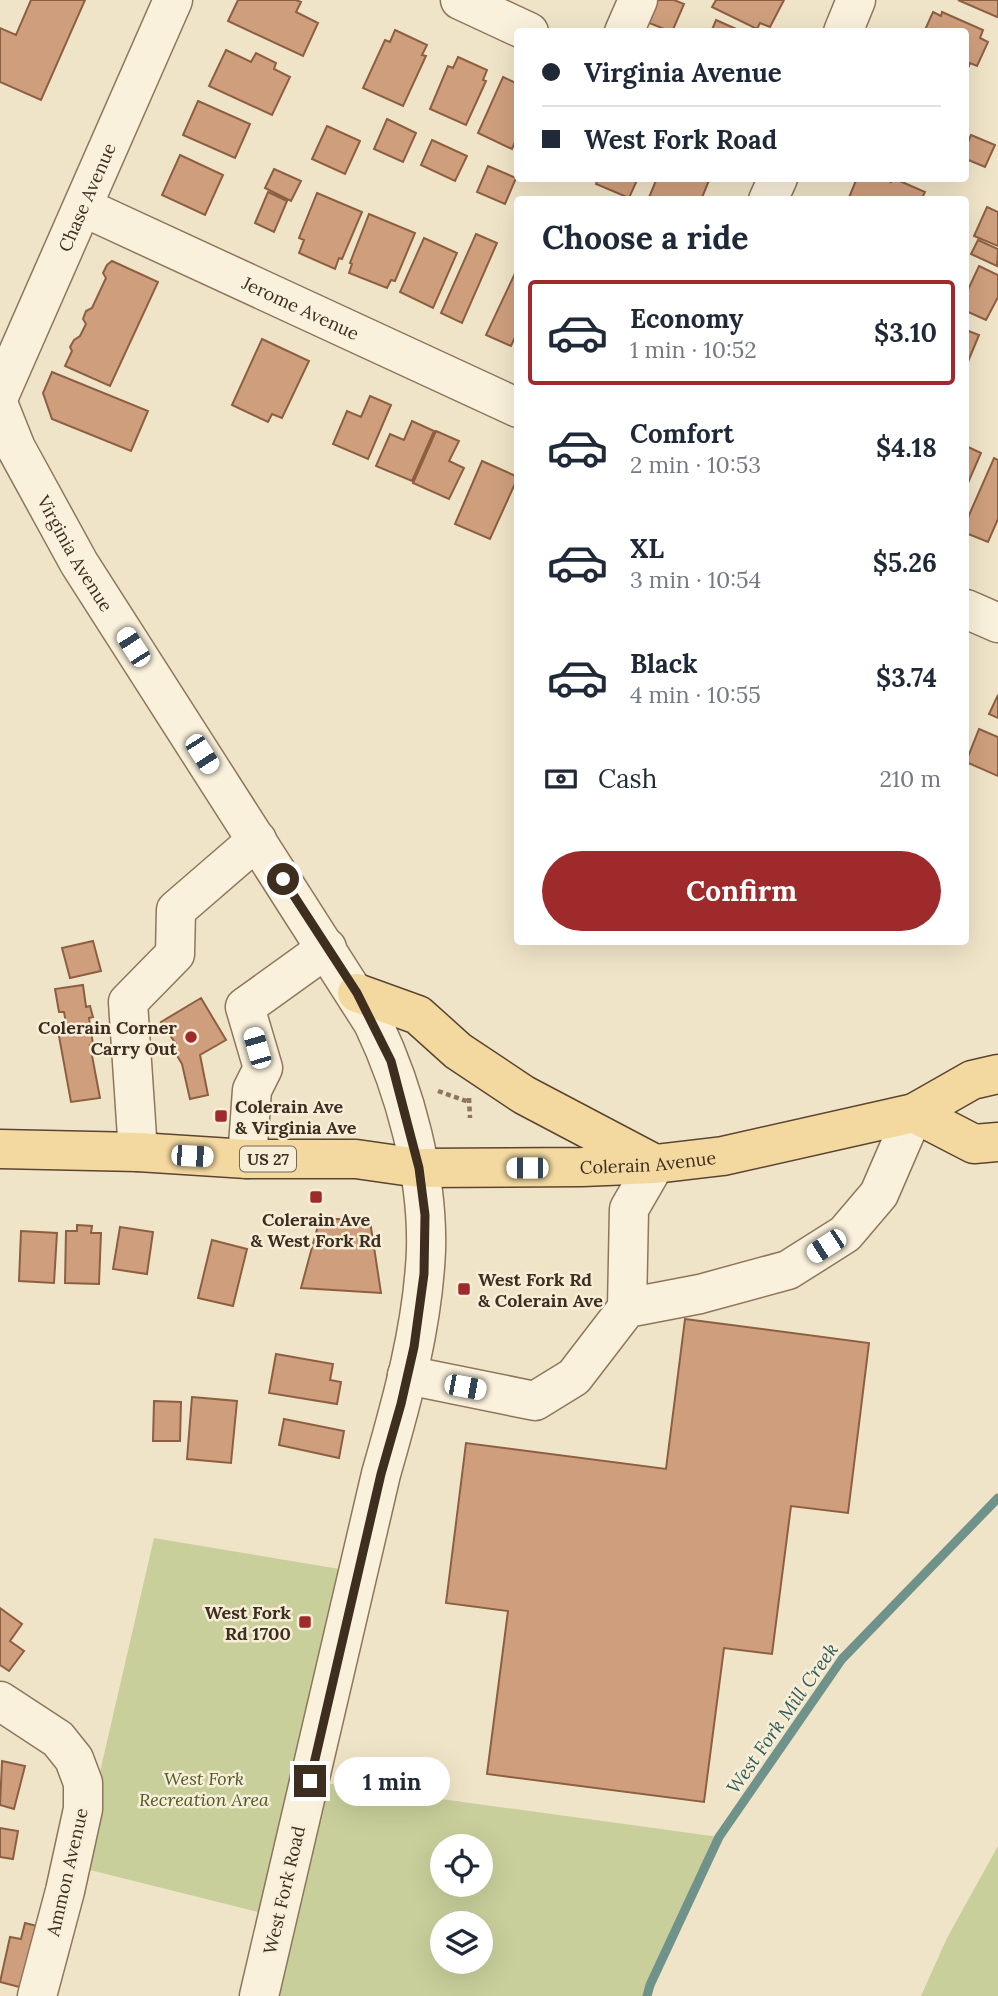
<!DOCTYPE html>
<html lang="en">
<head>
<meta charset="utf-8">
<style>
	:root { --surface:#fff; --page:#f2f2f3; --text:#1f2937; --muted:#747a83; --line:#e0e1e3; --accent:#9e2a2b }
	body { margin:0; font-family:Lora,serif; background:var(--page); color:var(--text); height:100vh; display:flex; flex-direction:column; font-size:26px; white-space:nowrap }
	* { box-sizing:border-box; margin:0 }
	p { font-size:23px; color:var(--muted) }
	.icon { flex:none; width:38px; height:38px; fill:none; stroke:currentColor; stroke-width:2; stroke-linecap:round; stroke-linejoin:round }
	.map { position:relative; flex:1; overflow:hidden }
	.drawer { position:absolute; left:514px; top:196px; width:455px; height:749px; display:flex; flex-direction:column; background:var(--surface); border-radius:7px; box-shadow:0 7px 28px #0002 }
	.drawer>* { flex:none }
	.banner { position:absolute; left:514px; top:28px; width:455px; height:154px; border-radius:7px; box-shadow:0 7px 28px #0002; display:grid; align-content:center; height:154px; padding:0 28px; background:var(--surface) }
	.buttons { position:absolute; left:430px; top:1834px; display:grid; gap:14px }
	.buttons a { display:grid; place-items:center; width:63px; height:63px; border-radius:50%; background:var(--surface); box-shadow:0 7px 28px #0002; font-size:35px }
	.end { position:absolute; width:32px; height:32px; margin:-16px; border:9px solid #3d2e20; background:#fff; box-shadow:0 0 0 4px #fff }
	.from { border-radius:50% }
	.bubble { position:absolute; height:49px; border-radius:24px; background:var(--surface); box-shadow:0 7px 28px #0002; font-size:23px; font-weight:700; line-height:49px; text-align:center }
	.car { position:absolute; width:21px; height:42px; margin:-21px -10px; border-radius:9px; box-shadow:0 0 5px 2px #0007; background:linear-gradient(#fff 24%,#345 0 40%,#fff 0 76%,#345 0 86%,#fff 0) }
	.banner b { display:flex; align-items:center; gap:24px; height:66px; font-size:26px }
	.banner b+b { border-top:2px solid var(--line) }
	.banner i { width:18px; height:18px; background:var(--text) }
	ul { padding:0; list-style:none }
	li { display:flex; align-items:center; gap:21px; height:105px; margin:0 14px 10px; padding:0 14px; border:4px solid transparent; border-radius:7px }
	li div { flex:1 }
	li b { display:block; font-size:26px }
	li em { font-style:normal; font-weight:700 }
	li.active { border-color:var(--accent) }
	li>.icon { width:63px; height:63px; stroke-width:1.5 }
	h2 { padding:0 28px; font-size:32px; line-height:84px }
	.pay { display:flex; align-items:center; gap:18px; height:77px; padding:0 28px; font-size:26px }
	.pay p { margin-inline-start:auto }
	.action { display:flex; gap:14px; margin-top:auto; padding:14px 28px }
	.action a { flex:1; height:80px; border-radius:42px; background:var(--accent); color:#fff; font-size:28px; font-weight:700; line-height:80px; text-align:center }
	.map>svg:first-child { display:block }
</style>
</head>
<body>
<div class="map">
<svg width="998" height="1996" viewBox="0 0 998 1996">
	<rect width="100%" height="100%" fill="#f0e4c8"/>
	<!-- green -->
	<path fill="#c9cf9b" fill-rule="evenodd" d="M154,1538l204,34 -48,209 409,56 -69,148 -3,11h-388l19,-79 -200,-50zM443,1846h38v39h-38zM443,1923h38v39h-38z
		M998,1846v150h-77l26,-58z"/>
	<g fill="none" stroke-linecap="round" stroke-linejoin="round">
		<!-- stream -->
		<path stroke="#6f938a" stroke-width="9" d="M647,1996l3,-11 69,-148 123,-178 156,-161"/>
	</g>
	<!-- building -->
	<path fill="#cf9f7d" stroke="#8d5f41" stroke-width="2" d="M31,0h54l-44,100 -41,-18v-54l16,7z
		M238,0h58l5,2 -5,10 22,11 -15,33 -75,-35z
		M653,0h21l10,4 -12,28 -28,-11z
		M716,0h68l-14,27 -10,-4 -3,6 -45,-22z
		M958,0h40v15l-1,2z
		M933,12l8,4 1,-4 41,18 -3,8 8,4 -11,24 -7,-3 -1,3 -3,-2v-32h-42z
		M716,20l27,12h-32z
		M395,30l32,15 -5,10 4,1 -23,50 -40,-18 22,-48 5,2z
		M226,50l25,12 5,-9 20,10 -2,6 16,8 -18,38 -63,-29z
		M458,57l29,13 -4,10 3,1 -20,44 -36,-16 18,-43 5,2z
		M503,77l15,7v51l-6,14 -34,-16z
		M198,101l52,23 -15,34 -52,-23z
		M387,119l29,14 -13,29 -29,-13z
		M327,126l33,15 -15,33 -33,-15z
		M971,135l24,10 -10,22 -19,-8v-12z
		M432,140l35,16 -12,25 -34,-16z
		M180,155l43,20 -18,40 -43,-20z
		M488,166l28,12 -11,26 -28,-12z
		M274,169l27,12 -10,20 -26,-13z
		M598,178h40l-9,20 -33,-14z
		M657,178h53l-9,22h-53z
		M857,178h27l7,4 2,-4 32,14 -4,8h-73z
		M268,192l19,9 -13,31 -19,-9z
		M317,193l45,19 -20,47 -3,-1 -4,11 -36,-16 5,-13 -5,-2z
		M987,207l11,5v34l-24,-10z
		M369,214l46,19 -20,48 -4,-1 -4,8 -38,-15 3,-9 -2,-1z
		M476,234l21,9 -35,80 -21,-10z
		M424,238l33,15 -24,55 -33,-16z
		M978,240l20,9 -1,17 -26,-12z
		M112,261l46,21 -48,104 -45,-20 7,-15 -2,-4 4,-7 6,-4 6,-12 -3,-5 3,-8 6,-3 14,-30 -3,-5 4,-8z
		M979,266l19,9v22l-12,23 -20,-9v-17z
		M518,267v64l-7,15 -25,-11z
		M966,330l13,5 -12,29 -1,-1z
		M262,339l47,22 -27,57 -10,-4 -4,8 -36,-17z
		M52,372l96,39 -17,40 -79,-32 -9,-26z
		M370,396l21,9 -23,54 -35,-15 14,-33 14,6z
		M412,421l22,10 -22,50 -36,-15 14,-32 14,6z
		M436,431l23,10 -10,20 15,7 -15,31 -36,-16z
		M966,446l15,7 -13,30 -2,-1z
		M994,458l4,2v59l-10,23 -22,-9v-11z
		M482,461l36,16 -28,62 -35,-15z
		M998,695v23l-9,-4z
		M979,729l19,8v39l-32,-14z
		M93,941l8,30 -31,7 -8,-30z
		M83,985l3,22 4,-1 3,11 -4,1 4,26 -3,1 10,53 -29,4 -14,-77 9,-2 -2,-11h-5l-4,-23z
		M201,998l25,42 -26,15 8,40 -18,4 -8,-35 -10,-17 4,-3 -15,-22z
		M320,1218l50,3 11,72 -80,-5z
		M77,1225l15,1 -1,7h10l-2,51 -34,-1 1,-52h11z
		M120,1227l33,5 -6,42 -34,-5z
		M21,1231l36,2 -3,50 -35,-2z
		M212,1240l35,9 -14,57 -35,-8z
		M685,1319l184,24 -21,170 -57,-7 -19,148 -48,-6 -20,154 -217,-28 21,-163 -62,-8 20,-160 200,26z
		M276,1354l57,10 -3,16 11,2 -4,22 -68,-11z
		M192,1397l45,4 -6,62 -44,-4z
		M154,1401l27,1 -1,39h-27z
		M284,1419l60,12 -5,27 -60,-13z
		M0,1608l22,16 -12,17 14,10 -15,20 -9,-6z
		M2,1761l23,5 -11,43 -14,-4z
		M0,1828l18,3 -5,28 -13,-2z
		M25,1923l20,5 -14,62 -31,-8 10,-45 11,2z"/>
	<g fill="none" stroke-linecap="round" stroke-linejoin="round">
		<!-- minor casing -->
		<g stroke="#8d765c" stroke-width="41">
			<g id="minor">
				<path d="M460,0l69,32"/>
				<path d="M624,32l14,-32"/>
				<path d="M843,32l13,-32"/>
				<path d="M768,200l10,-22"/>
				<path id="s1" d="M83,207l435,201"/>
				<path id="s2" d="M0,394l173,-394"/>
				<path id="s3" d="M0,408l16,40 63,115 294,460c32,67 55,152 53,227 -3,76 -24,151 -45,224l-122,522"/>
				<path d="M966,609l32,14"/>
				<path d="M138,1152l-10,-150 47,-48 1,-44 81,-70"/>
				<path d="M247,1159l5,-69 11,-22 -18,-61 82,-59"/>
				<path d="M627,1308l2,-99 26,-45"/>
				<path d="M407,1375l128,26 39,-24 53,-69 73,-14 88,-24 57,-36 34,-40 35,-81"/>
				<path d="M0,1701l58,38 16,20 9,24v26l-18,82 -28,105"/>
			</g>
		</g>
		<!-- major casing -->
		<g stroke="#5b4430" stroke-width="41">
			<g id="major">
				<path d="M357,993l61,22 40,36 66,44 129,68"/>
				<path d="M914,1113l60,31 24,-2"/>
				<path id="s4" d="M0,1149l138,3 109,7h109l63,9 163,-1 73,-3 68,-8 191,-43 58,-33 26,-6"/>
			</g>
		</g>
		<!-- path -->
		<path stroke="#8d765c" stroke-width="4.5" stroke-dasharray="5 3.5" stroke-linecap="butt" d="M438,1091l31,11
			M469,1098l1,20"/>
		<!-- minor -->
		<use href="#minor" stroke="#faf1dc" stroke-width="38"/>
		<!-- major -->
		<use href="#major" stroke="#f3d9a0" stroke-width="38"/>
	</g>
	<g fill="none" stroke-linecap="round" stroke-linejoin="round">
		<!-- route -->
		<path stroke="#3d2e20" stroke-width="9" d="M283,879l74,114 34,68 28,107 6,47 -1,59 -10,73 -13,57 -20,70 -71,307"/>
	</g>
	<!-- markers -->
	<g fill="#9e2a2b" stroke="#f7eed8" stroke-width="2.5">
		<circle cx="191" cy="1037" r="7"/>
		<rect x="214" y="1109" width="14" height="14" rx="3.5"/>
		<rect x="309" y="1190" width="14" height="14" rx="3.5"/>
		<rect x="457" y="1282" width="14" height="14" rx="3.5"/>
		<rect x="298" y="1615" width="14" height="14" rx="3.5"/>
	</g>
	<g text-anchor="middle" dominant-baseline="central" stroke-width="5" stroke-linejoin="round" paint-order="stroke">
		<!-- shield labels -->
		<rect fill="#f7eed8" stroke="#756857" stroke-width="2" x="240" y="1146.5" width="56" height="25" rx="5"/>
		<g font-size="16" font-weight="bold" fill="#3d2e20">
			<text x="268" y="1159">US 27</text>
		</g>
		<!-- street labels -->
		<g font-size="18" fill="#3d2e20" stroke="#f7eed8">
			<text stroke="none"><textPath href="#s2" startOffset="215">Chase Avenue</textPath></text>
			<text stroke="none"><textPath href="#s1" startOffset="240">Jerome Avenue</textPath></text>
			<text stroke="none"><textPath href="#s3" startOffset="164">Virginia Avenue</textPath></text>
			<text stroke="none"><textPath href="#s4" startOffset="649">Colerain Avenue</textPath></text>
			<text transform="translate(67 1872) rotate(-77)">Ammon Avenue</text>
			<text transform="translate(284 1890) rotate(-77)">West Fork Road</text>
		</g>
		<!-- poi labels -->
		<g font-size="18" font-weight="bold" fill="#3d2e20" stroke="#f7eed8" text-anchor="end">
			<text x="177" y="1027">Colerain Corner<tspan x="177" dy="21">Carry Out</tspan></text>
			<text x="235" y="1106" text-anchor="start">Colerain Ave<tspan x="235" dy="21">&amp; Virginia Ave</tspan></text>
			<text x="316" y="1219" text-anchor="middle">Colerain Ave<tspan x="316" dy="21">&amp; West Fork Rd</tspan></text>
			<text x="478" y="1279" text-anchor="start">West Fork Rd<tspan x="478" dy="21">&amp; Colerain Ave</tspan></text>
			<text x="291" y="1612">West Fork<tspan x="291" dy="21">Rd 1700</tspan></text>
		</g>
		<!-- park labels -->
		<g font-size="18" font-style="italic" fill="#4d5a26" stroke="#f7eed8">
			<text x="204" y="1778">West Fork<tspan x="204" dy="21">Recreation Area</tspan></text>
		</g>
		<!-- water labels -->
		<g font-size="19" font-style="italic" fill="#2f5d5a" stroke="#f7eed8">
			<text transform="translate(782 1718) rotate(-55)">West Fork Mill Creek</text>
		</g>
	</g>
</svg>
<div class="buttons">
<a><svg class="icon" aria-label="locate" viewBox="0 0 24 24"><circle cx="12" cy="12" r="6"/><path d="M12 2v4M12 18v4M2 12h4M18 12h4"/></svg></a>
<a><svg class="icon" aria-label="layers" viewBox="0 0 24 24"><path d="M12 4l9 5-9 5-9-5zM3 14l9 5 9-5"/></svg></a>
</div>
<i class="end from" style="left:283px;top:879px"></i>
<i class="end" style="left:310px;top:1781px"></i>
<div class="bubble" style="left:334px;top:1757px;width:116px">1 min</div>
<i class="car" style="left:133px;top:647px;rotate:327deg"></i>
<i class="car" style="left:202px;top:754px;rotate:147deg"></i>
<i class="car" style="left:257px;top:1048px;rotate:344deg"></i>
<i class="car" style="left:192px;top:1156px;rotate:93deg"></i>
<i class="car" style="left:527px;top:1168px;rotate:270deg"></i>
<i class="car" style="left:826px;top:1246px;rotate:237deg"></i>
<i class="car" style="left:465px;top:1387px;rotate:101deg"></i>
<div class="banner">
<b><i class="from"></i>Virginia Avenue</b>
<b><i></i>West Fork Road</b>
</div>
<section class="drawer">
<h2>Choose a ride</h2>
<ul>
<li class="active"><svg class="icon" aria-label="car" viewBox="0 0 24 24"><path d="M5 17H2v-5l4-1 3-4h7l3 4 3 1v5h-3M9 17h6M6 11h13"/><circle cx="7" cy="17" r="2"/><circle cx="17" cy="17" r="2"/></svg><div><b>Economy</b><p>1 min · 10:52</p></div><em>$3.10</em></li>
<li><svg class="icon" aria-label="car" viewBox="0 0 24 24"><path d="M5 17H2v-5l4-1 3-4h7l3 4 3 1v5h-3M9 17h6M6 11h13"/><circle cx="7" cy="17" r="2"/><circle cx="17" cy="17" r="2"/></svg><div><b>Comfort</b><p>2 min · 10:53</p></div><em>$4.18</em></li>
<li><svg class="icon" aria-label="car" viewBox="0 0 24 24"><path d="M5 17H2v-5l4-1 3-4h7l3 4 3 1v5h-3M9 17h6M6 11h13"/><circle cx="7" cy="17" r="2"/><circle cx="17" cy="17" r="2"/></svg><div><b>XL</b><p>3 min · 10:54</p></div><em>$5.26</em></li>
<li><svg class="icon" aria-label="car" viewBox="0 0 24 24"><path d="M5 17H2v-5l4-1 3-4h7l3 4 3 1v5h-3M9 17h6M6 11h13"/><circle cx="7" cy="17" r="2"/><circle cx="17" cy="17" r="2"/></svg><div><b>Black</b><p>4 min · 10:55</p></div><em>$3.74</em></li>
</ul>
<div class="pay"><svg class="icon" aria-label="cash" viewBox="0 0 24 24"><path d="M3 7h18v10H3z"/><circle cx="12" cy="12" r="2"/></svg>Cash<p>210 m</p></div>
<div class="action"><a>Confirm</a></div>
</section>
</div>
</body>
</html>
